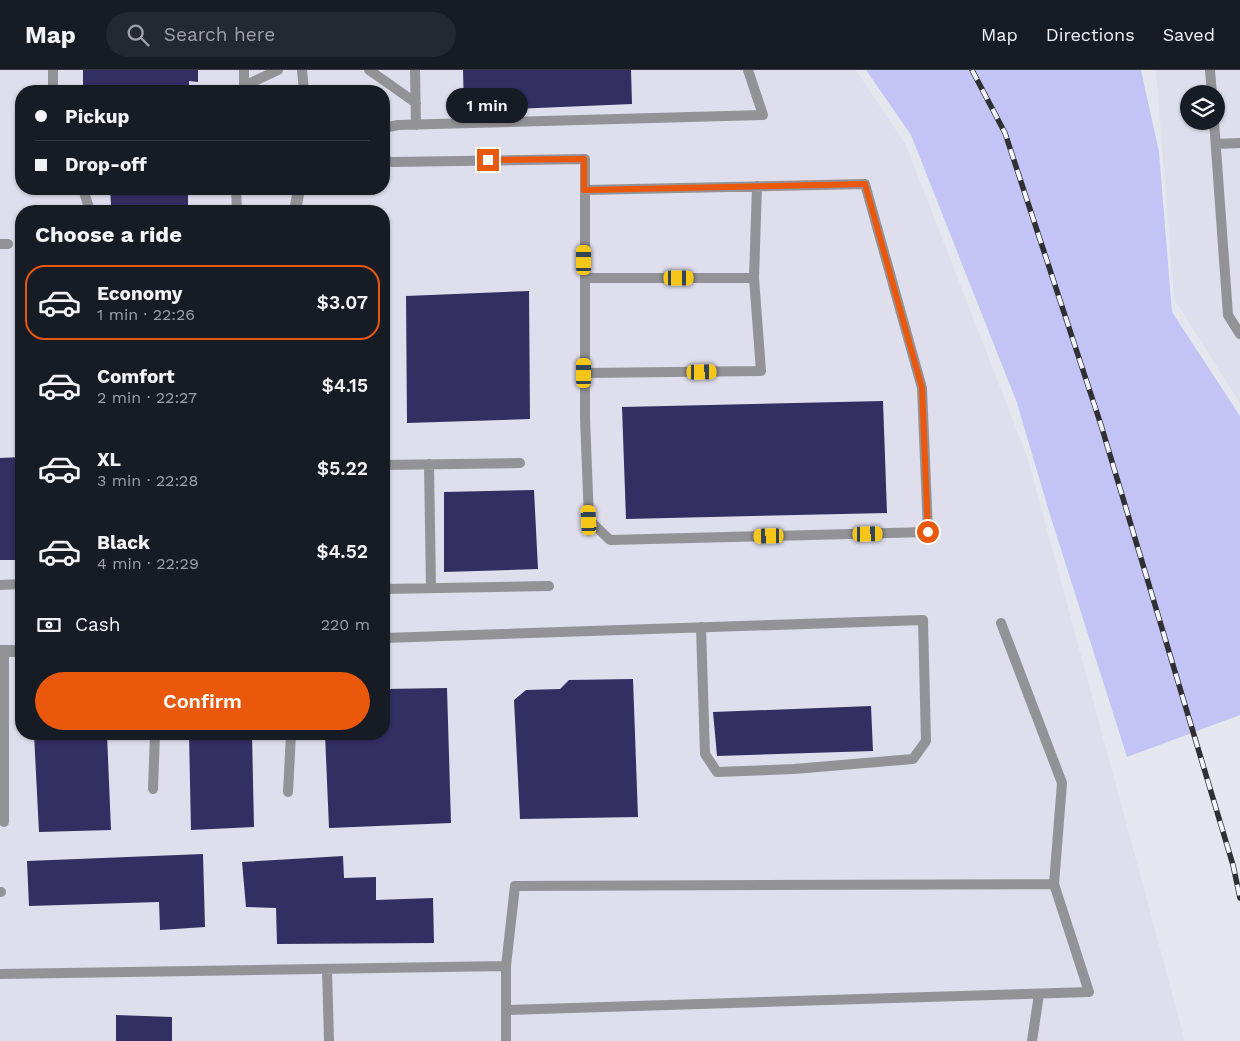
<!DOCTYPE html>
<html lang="en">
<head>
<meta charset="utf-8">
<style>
	:root { --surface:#171b24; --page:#242831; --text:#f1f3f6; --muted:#9ea1a6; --line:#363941; --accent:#ea580c }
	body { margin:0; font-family:"Work Sans",sans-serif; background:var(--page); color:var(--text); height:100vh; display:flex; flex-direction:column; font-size:19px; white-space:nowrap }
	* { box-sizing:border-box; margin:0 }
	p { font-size:16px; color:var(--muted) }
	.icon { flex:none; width:28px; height:28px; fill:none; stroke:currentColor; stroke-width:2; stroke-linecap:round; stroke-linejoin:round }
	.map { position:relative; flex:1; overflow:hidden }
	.sheet { position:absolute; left:15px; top:135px; width:375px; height:535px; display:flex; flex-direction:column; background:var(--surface); border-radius:20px; box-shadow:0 1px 4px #0004 }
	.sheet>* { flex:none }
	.top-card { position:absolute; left:15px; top:15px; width:375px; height:110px; border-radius:20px; box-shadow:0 1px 4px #0004; display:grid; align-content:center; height:110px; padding:0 20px; background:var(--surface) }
	.fabs { position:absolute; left:1180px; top:15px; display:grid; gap:10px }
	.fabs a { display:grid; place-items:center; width:45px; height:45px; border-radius:50%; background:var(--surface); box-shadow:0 1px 4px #0004; font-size:25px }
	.end { position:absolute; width:22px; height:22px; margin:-11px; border:6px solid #ea580c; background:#fff; box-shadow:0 0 0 2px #fff }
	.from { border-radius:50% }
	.bubble { position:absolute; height:35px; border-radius:18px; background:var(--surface); box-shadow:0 1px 4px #0004; font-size:16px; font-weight:600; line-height:35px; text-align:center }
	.car { position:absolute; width:15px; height:30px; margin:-15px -8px; border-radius:6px; box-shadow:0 0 4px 1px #0007; background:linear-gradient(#f5c518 24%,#345 0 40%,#f5c518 0 76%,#345 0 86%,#f5c518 0) }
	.top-card b { display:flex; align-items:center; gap:18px; height:48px; font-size:19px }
	.top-card b+b { border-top:1px solid var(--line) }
	.top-card i { width:12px; height:12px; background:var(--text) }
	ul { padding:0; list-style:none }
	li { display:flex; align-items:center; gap:15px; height:75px; margin:0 10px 8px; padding:0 10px; border:2px solid transparent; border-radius:20px }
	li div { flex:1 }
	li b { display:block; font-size:19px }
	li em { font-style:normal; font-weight:600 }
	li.selected { border-color:var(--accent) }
	li>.icon { width:45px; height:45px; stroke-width:1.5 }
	h2 { padding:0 20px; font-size:22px; line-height:60px }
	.pay { display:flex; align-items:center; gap:12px; height:55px; padding:0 20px; font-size:19px }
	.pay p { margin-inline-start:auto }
	.action { display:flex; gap:10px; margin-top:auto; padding:10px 20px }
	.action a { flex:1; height:58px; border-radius:30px; background:var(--accent); color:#fff; font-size:20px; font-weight:600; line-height:58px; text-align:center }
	header { display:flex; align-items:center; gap:30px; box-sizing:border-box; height:70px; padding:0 25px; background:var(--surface); border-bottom:1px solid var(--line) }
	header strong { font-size:24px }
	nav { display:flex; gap:28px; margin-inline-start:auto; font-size:18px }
	.search { width:350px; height:45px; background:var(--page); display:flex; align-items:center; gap:12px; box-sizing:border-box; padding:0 18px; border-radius:28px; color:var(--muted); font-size:19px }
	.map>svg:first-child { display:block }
</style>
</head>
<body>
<header>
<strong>Map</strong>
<div class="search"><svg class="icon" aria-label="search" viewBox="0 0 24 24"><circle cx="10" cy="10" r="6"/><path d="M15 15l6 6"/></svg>Search here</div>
<nav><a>Map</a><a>Directions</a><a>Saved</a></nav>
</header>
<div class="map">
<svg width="1240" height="971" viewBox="0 0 1240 971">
	<rect width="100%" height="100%" fill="#e6e7ee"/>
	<!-- built -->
	<path fill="#dedeed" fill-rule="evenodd" d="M0,0h856l50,75 122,314 157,582h-1185zM21,21h363v98h-363zM21,141h363v523h-363z
		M1156,0h84v333l-66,-104zM1189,24h27v27h-27z"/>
	<!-- green -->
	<path fill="#c3c4f6" d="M866,0h275l18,82 13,160 68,104v299l-113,42 -77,-242 -33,-112 -106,-268z"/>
	<!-- building -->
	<path fill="#332f63" d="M83,0h115v12l-9,-1v10h-106z
		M463,0h168l1,34 -168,7z
		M110,119h78v22h-73l-4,-6z
		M529,221l1,128 -123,4 -1,-127z
		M883,331l4,112 -261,6 -4,-112z
		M21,387v29l-2,3h2v71h-21v-102z
		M534,420l4,79 -94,3v-80z
		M633,609l5,138 -118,2 -6,-119 12,-10 34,-1 9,-9z
		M447,618l4,135 -122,5 -4,-94h59v-45z
		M871,636l2,45 -156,5 -4,-44z
		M34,664h73l4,96 -72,2z
		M189,664h63l2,93 -63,3z
		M203,784l2,73 -45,3 -1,-28 -130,4 -2,-45z
		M343,786l1,22 32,-1v23l57,-2 1,45 -157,1 -1,-36 -30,-1 -4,-45z
		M116,945l56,2v24h-56z"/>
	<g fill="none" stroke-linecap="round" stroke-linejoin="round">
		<!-- lane -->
		<path stroke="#939397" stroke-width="10" d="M53,0v21
			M302,0l2,21
			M369,0l47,33
			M415,0l1,55
			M1210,0l2,24
			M244,16v-16
			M242,21l2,-5 34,-16
			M1214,51l14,194 12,19
			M384,58l14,-3 365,-10 -15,-45
			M1216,74l24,-1
			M384,90l8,2 193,-3v259l4,102 21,20 318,-8 -6,-144 -57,-204 -280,6
			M83,119l7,22
			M236,119l1,22
			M0,174h8
			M585,208h169l3,-92
			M585,303l176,-2 -7,-93
			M429,394l2,124
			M384,395l136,-2
			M0,515l21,-1
			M384,519l165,-3
			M1001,553l61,160 -8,101
			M384,568l539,-18 3,121 -13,18 -119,10 -77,3 -12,-18 -4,-127
			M153,719l2,-55
			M288,722l3,-58
			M4,752v-171
			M1054,814l35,108 -583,18v-44l9,-80z
			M0,822h1
			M327,899l2,72
			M0,904l506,-8
			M506,940v31
			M1032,971l7,-47"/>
		<!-- street -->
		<path stroke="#939397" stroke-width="12" d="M295,141l4,-22
			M0,581h21"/>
		<!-- rail casing -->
		<g stroke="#303034" stroke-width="5.5">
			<path id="rail" d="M972,0l33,63 96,292 132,440 7,33"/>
		</g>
		<!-- rail -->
		<use href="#rail" stroke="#f3f4fc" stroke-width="4" stroke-dasharray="11" stroke-linecap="butt"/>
	</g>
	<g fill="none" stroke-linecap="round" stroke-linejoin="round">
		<!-- route -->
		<path stroke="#ea580c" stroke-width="6" d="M488,90l96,-1v31l281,-6 57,204 6,144"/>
	</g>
</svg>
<div class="fabs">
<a><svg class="icon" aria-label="layers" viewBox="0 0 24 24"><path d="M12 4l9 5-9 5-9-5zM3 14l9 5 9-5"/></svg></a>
</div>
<i class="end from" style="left:928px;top:462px"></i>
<i class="end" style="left:488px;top:90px"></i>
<div class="bubble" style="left:446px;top:18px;width:82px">1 min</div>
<i class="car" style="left:584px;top:190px;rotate:0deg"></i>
<i class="car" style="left:679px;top:208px;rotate:90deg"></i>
<i class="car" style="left:702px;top:302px;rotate:89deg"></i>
<i class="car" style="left:584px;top:303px;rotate:0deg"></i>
<i class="car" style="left:589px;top:450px;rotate:357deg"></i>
<i class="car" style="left:868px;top:464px;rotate:89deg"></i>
<i class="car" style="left:769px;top:466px;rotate:269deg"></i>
<div class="top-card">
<b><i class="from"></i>Pickup</b>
<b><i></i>Drop-off</b>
</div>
<section class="sheet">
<h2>Choose a ride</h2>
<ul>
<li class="selected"><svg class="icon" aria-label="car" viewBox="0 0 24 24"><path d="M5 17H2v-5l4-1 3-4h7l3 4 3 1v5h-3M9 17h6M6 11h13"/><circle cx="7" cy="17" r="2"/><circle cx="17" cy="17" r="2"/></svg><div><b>Economy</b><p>1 min · 22:26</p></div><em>$3.07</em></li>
<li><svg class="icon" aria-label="car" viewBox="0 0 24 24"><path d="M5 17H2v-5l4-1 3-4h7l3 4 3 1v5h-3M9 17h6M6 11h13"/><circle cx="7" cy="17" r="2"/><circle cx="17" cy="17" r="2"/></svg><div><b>Comfort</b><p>2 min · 22:27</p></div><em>$4.15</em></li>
<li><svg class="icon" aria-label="car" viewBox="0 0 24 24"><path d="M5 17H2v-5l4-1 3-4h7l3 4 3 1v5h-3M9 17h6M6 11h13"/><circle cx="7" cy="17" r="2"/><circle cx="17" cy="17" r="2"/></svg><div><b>XL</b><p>3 min · 22:28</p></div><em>$5.22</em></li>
<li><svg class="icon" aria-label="car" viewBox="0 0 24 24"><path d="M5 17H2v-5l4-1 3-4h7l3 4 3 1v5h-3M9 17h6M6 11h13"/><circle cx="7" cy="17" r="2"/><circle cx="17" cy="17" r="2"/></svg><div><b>Black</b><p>4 min · 22:29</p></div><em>$4.52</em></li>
</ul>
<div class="pay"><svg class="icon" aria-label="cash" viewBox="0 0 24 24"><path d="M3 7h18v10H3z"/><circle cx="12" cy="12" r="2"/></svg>Cash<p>220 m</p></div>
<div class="action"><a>Confirm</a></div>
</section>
</div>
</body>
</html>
